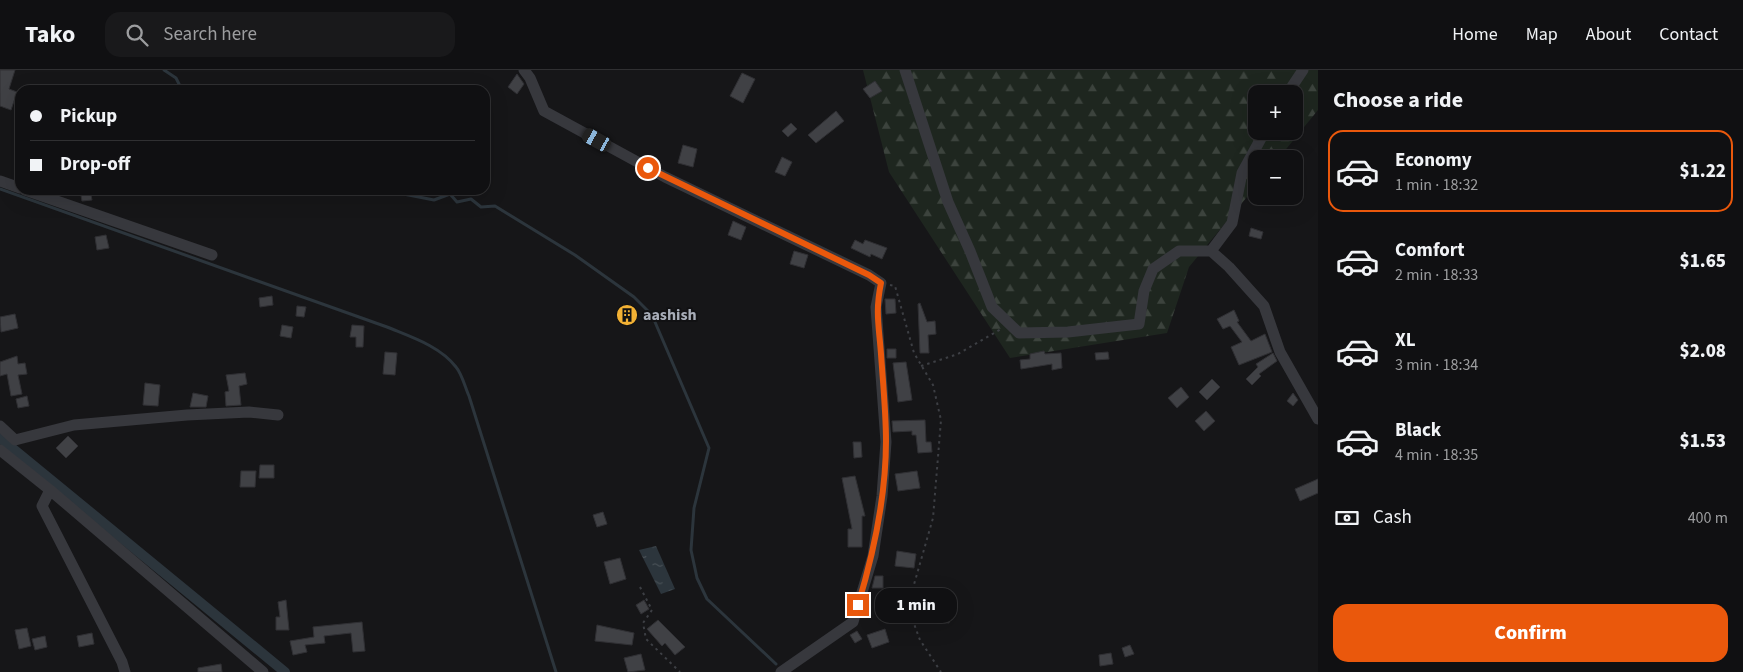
<!DOCTYPE html>
<html lang="en">
<head>
<meta charset="utf-8">
<style>
	:root { --surface:#101012; --page:#19191b; --text:#f1f3f6; --muted:#9c9d9f; --line:#303032; --accent:#ea580c }
	body { margin:0; font-family:"Source Sans 3",sans-serif; background:var(--page); color:var(--text); height:100vh; display:flex; flex-direction:column; font-size:19px; white-space:nowrap }
	* { box-sizing:border-box; margin:0 }
	p { font-size:16px; color:var(--muted) }
	.icon { flex:none; width:28px; height:28px; fill:none; stroke:currentColor; stroke-width:2; stroke-linecap:round; stroke-linejoin:round }
	.map { position:relative; flex:1; overflow:hidden }
	.sheet { display:flex; flex-direction:column; background:var(--surface); width:425px }
	.sheet>* { flex:none }
	.guide { position:absolute; left:15px; top:15px; width:475px; height:110px; border-radius:15px; box-shadow:0 5px 20px #0002,0 0 0 1px var(--line); display:grid; align-content:center; height:110px; padding:0 15px; background:var(--surface) }
	.controls { position:absolute; left:1248px; top:15px; display:grid; gap:10px }
	.controls a { display:grid; place-items:center; width:55px; height:55px; border-radius:10px; background:var(--surface); box-shadow:0 5px 20px #0002,0 0 0 1px var(--line); font-size:25px }
	.end { position:absolute; width:22px; height:22px; margin:-11px; border:6px solid #ea580c; background:#fff; box-shadow:0 0 0 2px #fff }
	.from { border-radius:50% }
	.bubble { position:absolute; height:35px; border-radius:15px; background:var(--surface); box-shadow:0 5px 20px #0002,0 0 0 1px var(--line); font-size:16px; font-weight:800; line-height:35px; text-align:center }
	.car { position:absolute; width:15px; height:30px; margin:-15px -8px; border-radius:6px; box-shadow:0 0 4px 1px #0007; background:linear-gradient(#222 24%,#8ab4d8 0 40%,#222 0 76%,#8ab4d8 0 86%,#222 0) }
	.guide b { display:flex; align-items:center; gap:18px; height:48px; font-size:19px }
	.guide b+b { border-top:1px solid var(--line) }
	.guide i { width:12px; height:12px; background:var(--text) }
	ul { padding:0; list-style:none }
	li { display:flex; align-items:center; gap:15px; height:82px; margin:0 10px 8px; padding:0 5px; border:2px solid transparent; border-radius:15px }
	li div { flex:1 }
	li b { display:block; font-size:19px }
	li em { font-style:normal; font-weight:800 }
	li.on { border-color:var(--accent) }
	li>.icon { width:45px; height:45px; stroke-width:1.5 }
	h2 { padding:0 15px; font-size:22px; line-height:60px }
	.pay { display:flex; align-items:center; gap:12px; height:55px; padding:0 15px; font-size:19px }
	.pay p { margin-inline-start:auto }
	.cta { display:flex; gap:10px; margin-top:auto; padding:10px 15px }
	.cta a { flex:1; height:58px; border-radius:15px; background:var(--accent); color:#fff; font-size:20px; font-weight:800; line-height:58px; text-align:center }
	header { display:flex; align-items:center; gap:30px; box-sizing:border-box; height:70px; padding:0 25px; background:var(--surface); border-bottom:1px solid var(--line) }
	header strong { font-size:24px }
	nav { display:flex; gap:28px; margin-inline-start:auto; font-size:18px }
	.search { width:350px; height:45px; background:var(--page); display:flex; align-items:center; gap:12px; box-sizing:border-box; padding:0 18px; border-radius:15px; color:var(--muted); font-size:19px }
	main { display:flex; flex:1; min-height:0 }
	.map>svg:first-child { display:block }
</style>
</head>
<body>
<header>
<strong>Tako</strong>
<div class="search"><svg class="icon" aria-label="search" viewBox="0 0 24 24"><circle cx="10" cy="10" r="6"/><path d="M15 15l6 6"/></svg>Search here</div>
<nav><a>Home</a><a>Map</a><a>About</a><a>Contact</a></nav>
</header>
<main>
<div class="map">
<svg width="1318" height="602" viewBox="0 0 1318 602">
	<defs>
		<pattern id="forest-firs" width="22" height="20" patternUnits="userSpaceOnUse" patternTransform="scale(1.25)"><rect width="22" height="20" fill="#1e261f"/><path d="M5 1l3.5 6h-7zM16 11l3.5 6h-7z" fill="#3c433d"/></pattern>
		<pattern id="water-ripples" width="26" height="14" patternUnits="userSpaceOnUse" patternTransform="scale(1.25)"><rect width="26" height="14" fill="#2c353c"/><path d="M2 4q2-2 4 0t4 0M15 11q2-2 4 0t4 0" fill="none" stroke="#485056"/></pattern>
	</defs>
	<rect width="100%" height="100%" fill="#161618"/>
	<!-- forest -->
	<path fill="url(#forest-firs)" fill-rule="evenodd" d="M863,0h455v40l-40,49h-22v27l-67,81 -22,66 -157,25 -121,-186zM1256,24h38v37h-38z"/>
	<!-- water -->
	<path fill="url(#water-ripples)" d="M656,476l19,43 -14,5 -22,-44z"/>
	<g fill="none" stroke-linecap="round" stroke-linejoin="round">
		<!-- stream -->
		<path stroke="#2c353c" stroke-width="3" d="M164,0l12,8 6,12
			M0,119l387,138c24,10 53,19 69,40 6,7 9,20 13,29l87,276
			M383,120l51,10 16,-6 7,8 14,-3 10,8 14,-1 80,49 59,42 18,18 57,133 -15,60 -3,42 6,28 10,21 69,65"/>
		<!-- canal -->
		<path stroke="#2c353c" stroke-width="10" d="M0,368l285,234"/>
	</g>
	<!-- building -->
	<path fill="#404145" stroke="#303034" d="M0,0h15l-6,19 8,3 -6,18 -11,-4z
		M742,3l13,6 -12,24 -13,-7z
		M517,4l7,10 -7,10 -9,-7z
		M875,11l7,10 -12,7 -7,-9z
		M836,41l8,10 -28,22 -8,-8z
		M791,53l6,6 -9,8 -6,-6z
		M683,75l14,4 -4,18 -15,-4z
		M782,87l10,5 -7,14 -10,-4z
		M80,120h10l2,10 -10,1z
		M733,151l13,6 -5,13 -13,-5z
		M1251,158l12,4 -2,7 -12,-3z
		M106,165l3,13 -12,2 -2,-13z
		M855,170l8,4 2,-4 22,8 -5,11 -11,-5 -1,3 -19,-9z
		M794,181l14,4 -4,13 -14,-4z
		M272,226l1,9 -13,2 -1,-9z
		M885,229h10l1,14 -10,1z
		M920,233l7,19 8,-1 1,13 -8,1 1,18h-9l-2,-49z
		M297,236l9,1 -2,10 -8,-1z
		M1234,240l5,11 -2,1 14,19 14,-7 7,18 -33,13 -8,-18 11,-5 -12,-16 -7,3 -6,-10z
		M15,244l3,14 -17,4 -1,-15z
		M282,255l11,2 -2,11 -11,-2z
		M352,255l12,1 -1,21h-7v-10h-6z
		M887,279h9v9h-9z
		M1044,281l1,3 16,-1 1,15 -10,2v-6l-31,5 -1,-9 10,-1v-5z
		M385,282l12,1 -2,22 -12,-1z
		M1108,282l1,7 -13,1 -1,-7z
		M1273,283l4,8 -18,13 2,2 -9,9 -6,-6 12,-12 -2,-3z
		M17,286l1,8 7,-1 2,11 -9,1 4,19 -11,2 -4,-22 -7,2v-14z
		M906,292l6,38 -14,2 -5,-39z
		M245,303l2,11 -8,2 2,19 -15,1 -1,-14 4,-1 -3,-16z
		M1212,309l8,8 -13,13 -8,-8z
		M145,313l15,2 -2,21 -15,-1z
		M1181,317l8,10 -12,11 -9,-10z
		M193,323l15,3 -2,11h-16z
		M1293,323l5,7 -5,6 -6,-5z
		M27,326l2,10 -11,2 -2,-9z
		M1206,341l9,10 -11,10 -9,-10z
		M925,350l1,22h5l1,10 -14,1 -2,-18h-4v-4l-19,1 -1,-11z
		M68,366l10,10 -12,12 -10,-10z
		M853,372h8l1,15 -8,1z
		M260,395h14v13h-15z
		M241,401h15l-1,16h-15z
		M917,401l3,17 -22,3 -3,-17z
		M855,406l10,40h-3v31h-14v-18h4l-10,-51z
		M1318,409v14l-18,8 -5,-12z
		M603,442l4,12 -10,3 -4,-12z
		M897,481l19,3 -2,14 -19,-2z
		M620,488l6,21 -16,5 -6,-22z
		M875,506h8v12h-11z
		M286,530l3,30h-13v-13h4l-2,-15z
		M644,530l5,9 -8,5 -5,-9z
		M934,540l17,4 -2,9 -16,-2z
		M658,550l27,27 -10,8 -10,-12 -3,3 -15,-17z
		M362,552l3,29 -12,1 -2,-19 -27,3 1,7 -20,2 2,7 -14,3 -3,-14 24,-4 -1,-10z
		M597,555l37,8 -2,12 -37,-4z
		M27,558l4,18 -12,3 -4,-19z
		M885,559l4,13 -17,6 -5,-13z
		M857,561l5,8 -7,4 -5,-8z
		M92,563l2,11 -15,3 -2,-11z
		M45,566l2,11 -12,3 -3,-11z
		M1130,575l4,9 -9,3 -3,-9z
		M1111,583l2,11 -13,2 -1,-11z
		M641,584l4,16 -17,2 -4,-14z
		M221,594l1,8h-24v-4z"/>
	<g fill="none" stroke-linecap="round" stroke-linejoin="round">
		<!-- path -->
		<path stroke="#3d3f44" stroke-width="2" stroke-dasharray="2.5 4" stroke-linecap="butt" d="M890,215l5,1 19,67 19,32 8,35 -8,98 -22,77 -1,18 10,27 21,32
			M921,296l37,-12 43,-25
			M640,517l12,23 -9,13 3,16 34,33"/>
		<!-- street -->
		<path stroke="#37383d" stroke-width="11" d="M524,0l6,8 14,33 121,66 204,98 12,8 -5,24 10,135 -4,54 -9,60 -20,66 -72,50
			M905,0l43,132 22,49 22,56 27,26 49,-1 71,-8 5,-33 9,-22 26,-18h32l18,16 35,39 16,46 38,67
			M1287,24l16,-24
			M0,111l20,7
			M25,120l187,65
			M1211,181l21,-28 10,-50 23,-42
			M0,356l15,14 59,-15 113,-10 62,-3 29,3
			M0,380l50,40 -8,16 80,156 3,10
			M50,420l213,182"/>
	</g>
	<g fill="none" stroke-linecap="round" stroke-linejoin="round">
		<!-- route -->
		<path stroke="#ea580c" stroke-width="6" d="M648,98l221,107 12,8c-6,29 -2,43 0,71 2,29 5,59 5,87 0,56 -12,111 -28,164"/>
	</g>
	<!-- icons -->
	<defs>
		<g id="building-disc" transform="scale(1.125)"><circle r="9.5" fill="#f2b134" stroke="#111113"/><path d="M-4-6H4V6H1V3H-1V6H-4ZM-2.5-4.3h1.7v1.8h-1.7ZM.8-4.3h1.7v1.8H.8ZM-2.5-1h1.7V.8h-1.7ZM.8-1h1.7V.8H.8Z" fill="#111"/></g>
	</defs>
	<g fill-rule="evenodd">
		<use href="#building-disc" x="627" y="245"/>
	</g>
	<g text-anchor="middle" dominant-baseline="central" stroke-width="4" stroke-linejoin="round" paint-order="stroke">
		<!-- poi labels -->
		<g font-size="16" font-weight="bold" fill="#a8adb8" stroke="#111113" text-anchor="start">
			<text x="643" y="245">aashish</text>
		</g>
	</g>
</svg>
<div class="controls">
<a>+</a>
<a>−</a>
</div>
<i class="end from" style="left:648px;top:98px"></i>
<i class="end" style="left:858px;top:535px"></i>
<div class="bubble" style="left:875px;top:518px;width:82px">1 min</div>
<i class="car" style="left:597px;top:70px;rotate:299deg"></i>
<div class="guide">
<b><i class="from"></i>Pickup</b>
<b><i></i>Drop-off</b>
</div>
</div>
<section class="sheet">
<h2>Choose a ride</h2>
<ul>
<li class="on"><svg class="icon" aria-label="car" viewBox="0 0 24 24"><path d="M5 17H2v-5l4-1 3-4h7l3 4 3 1v5h-3M9 17h6M6 11h13"/><circle cx="7" cy="17" r="2"/><circle cx="17" cy="17" r="2"/></svg><div><b>Economy</b><p>1 min · 18:32</p></div><em>$1.22</em></li>
<li><svg class="icon" aria-label="car" viewBox="0 0 24 24"><path d="M5 17H2v-5l4-1 3-4h7l3 4 3 1v5h-3M9 17h6M6 11h13"/><circle cx="7" cy="17" r="2"/><circle cx="17" cy="17" r="2"/></svg><div><b>Comfort</b><p>2 min · 18:33</p></div><em>$1.65</em></li>
<li><svg class="icon" aria-label="car" viewBox="0 0 24 24"><path d="M5 17H2v-5l4-1 3-4h7l3 4 3 1v5h-3M9 17h6M6 11h13"/><circle cx="7" cy="17" r="2"/><circle cx="17" cy="17" r="2"/></svg><div><b>XL</b><p>3 min · 18:34</p></div><em>$2.08</em></li>
<li><svg class="icon" aria-label="car" viewBox="0 0 24 24"><path d="M5 17H2v-5l4-1 3-4h7l3 4 3 1v5h-3M9 17h6M6 11h13"/><circle cx="7" cy="17" r="2"/><circle cx="17" cy="17" r="2"/></svg><div><b>Black</b><p>4 min · 18:35</p></div><em>$1.53</em></li>
</ul>
<div class="pay"><svg class="icon" aria-label="cash" viewBox="0 0 24 24"><path d="M3 7h18v10H3z"/><circle cx="12" cy="12" r="2"/></svg>Cash<p>400 m</p></div>
<div class="cta"><a>Confirm</a></div>
</section>
</main>
</body>
</html>
